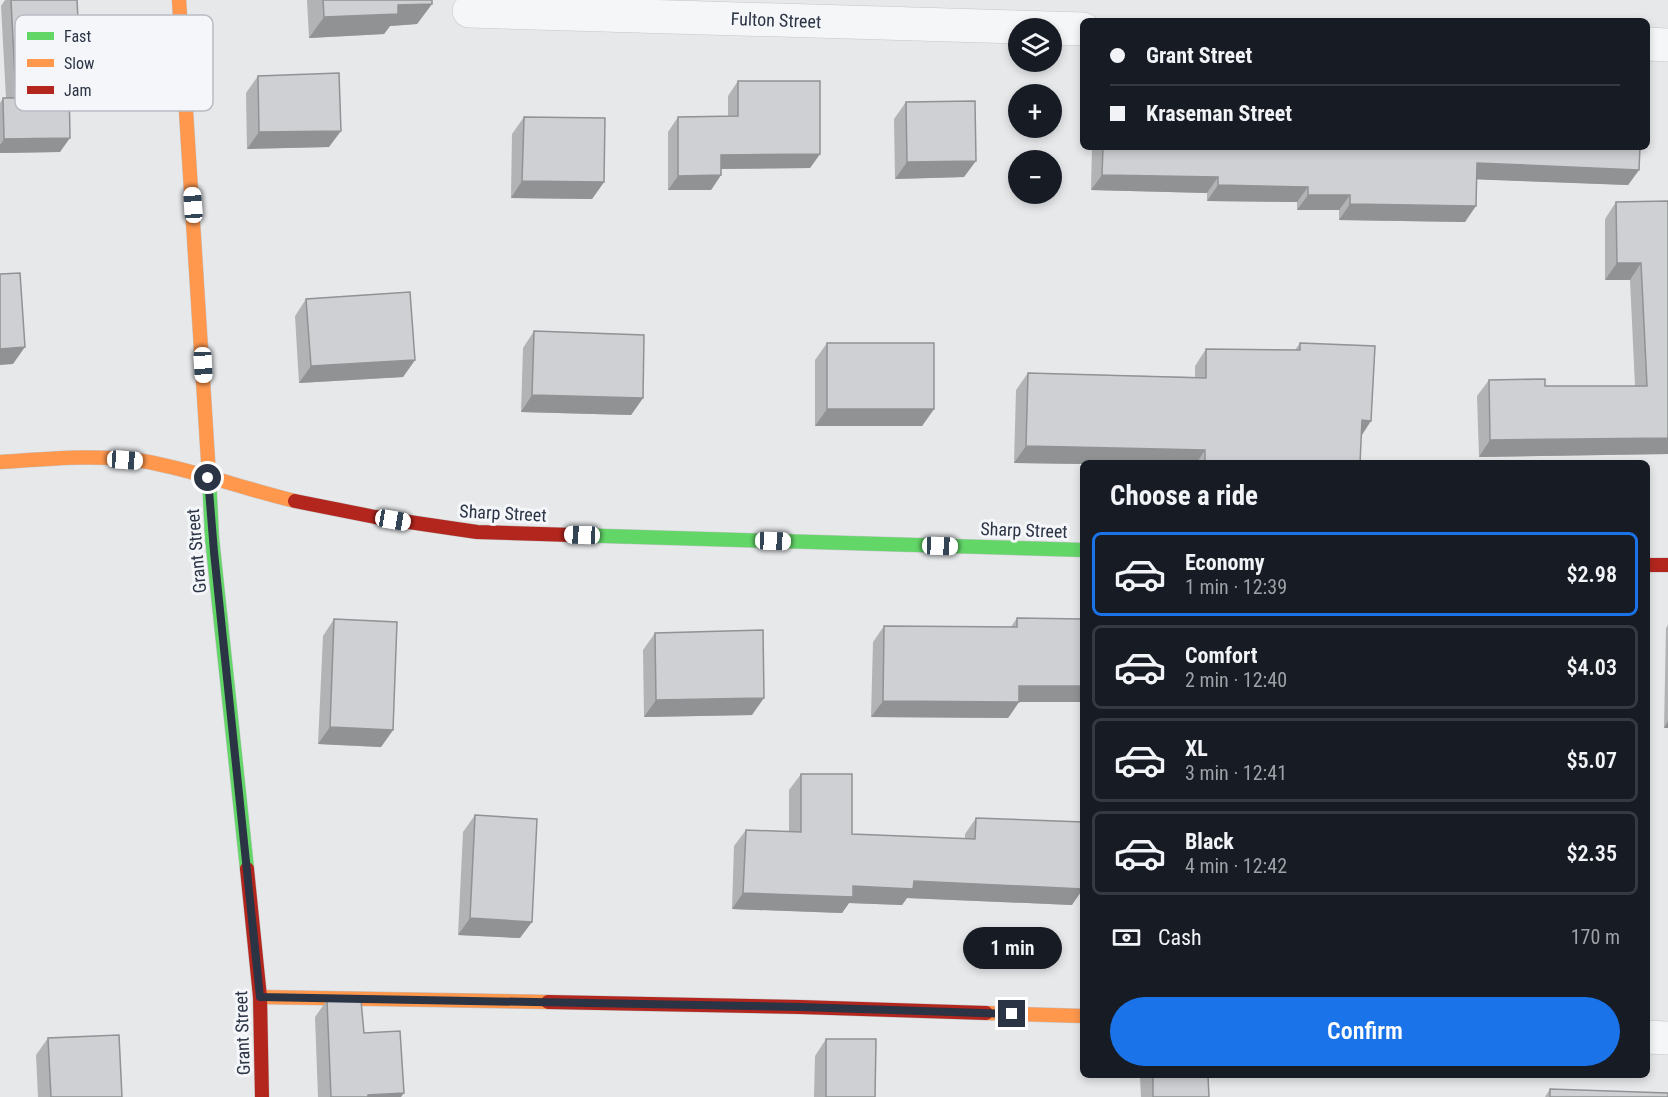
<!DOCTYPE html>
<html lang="en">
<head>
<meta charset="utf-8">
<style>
	:root { --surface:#171b24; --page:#242831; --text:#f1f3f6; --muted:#9ea1a6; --line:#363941; --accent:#1a73e8 }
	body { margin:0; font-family:"Roboto Condensed",sans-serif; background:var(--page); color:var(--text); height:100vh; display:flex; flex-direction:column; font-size:22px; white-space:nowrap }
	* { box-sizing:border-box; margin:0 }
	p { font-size:20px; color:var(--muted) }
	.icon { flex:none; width:33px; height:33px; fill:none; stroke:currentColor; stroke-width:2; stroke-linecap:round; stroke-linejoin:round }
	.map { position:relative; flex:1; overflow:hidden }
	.drawer { position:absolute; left:1080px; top:460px; width:570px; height:618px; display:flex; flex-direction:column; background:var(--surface); border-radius:9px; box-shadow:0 3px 9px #0003 }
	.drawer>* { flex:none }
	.banner { position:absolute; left:1080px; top:18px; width:570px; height:132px; border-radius:9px; box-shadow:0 3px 9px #0003; display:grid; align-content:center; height:132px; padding:0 30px; background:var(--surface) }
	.controls { position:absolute; left:1008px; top:18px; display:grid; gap:12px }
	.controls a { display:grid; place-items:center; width:54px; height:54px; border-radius:50%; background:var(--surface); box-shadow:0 3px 9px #0003; font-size:30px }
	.end { position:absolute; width:27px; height:27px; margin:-14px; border:8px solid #2b3445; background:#fff; box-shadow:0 0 0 3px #fff }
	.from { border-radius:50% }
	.bubble { position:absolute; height:42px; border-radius:21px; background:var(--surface); box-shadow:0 3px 9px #0003; font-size:20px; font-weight:600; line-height:42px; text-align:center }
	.car { position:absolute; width:18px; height:36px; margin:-18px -9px; border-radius:8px; box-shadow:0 0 4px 2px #0007; background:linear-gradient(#fff 24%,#345 0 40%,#fff 0 76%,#345 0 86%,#fff 0) }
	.banner b { display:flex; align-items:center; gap:21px; height:57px; font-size:22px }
	.banner b+b { border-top:2px solid var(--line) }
	.banner i { width:15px; height:15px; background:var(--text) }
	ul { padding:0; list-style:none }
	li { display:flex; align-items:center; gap:18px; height:84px; margin:0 12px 9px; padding:0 18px; border:3px solid var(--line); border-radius:9px }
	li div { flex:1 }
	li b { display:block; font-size:22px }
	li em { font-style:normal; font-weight:600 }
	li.active { border-color:var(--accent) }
	li>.icon { width:54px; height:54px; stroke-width:1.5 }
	h2 { padding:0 30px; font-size:27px; line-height:72px }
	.pay { display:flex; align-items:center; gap:15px; height:66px; padding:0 30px; font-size:22px }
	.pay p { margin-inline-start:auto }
	.primary-button { display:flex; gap:12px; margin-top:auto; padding:12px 30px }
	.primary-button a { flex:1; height:69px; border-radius:36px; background:var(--accent); color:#fff; font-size:24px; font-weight:600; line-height:69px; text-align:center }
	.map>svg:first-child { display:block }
</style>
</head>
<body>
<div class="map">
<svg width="1668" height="1097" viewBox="0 0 1668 1097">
	<rect width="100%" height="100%" fill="#e6e8ea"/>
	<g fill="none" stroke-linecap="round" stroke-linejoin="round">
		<!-- street casing -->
		<g stroke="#c4c6c8" stroke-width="34">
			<path id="street" d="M469,11l614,18
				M1647,44l21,1
				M1647,1037l21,1"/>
		</g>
		<!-- fast casing -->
		<g stroke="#c4c6c8" stroke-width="15">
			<path id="fast" d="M209,476l3,62 35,331
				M572,535l511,15"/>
		</g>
		<!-- slow casing -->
		<g stroke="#c4c6c8" stroke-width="15">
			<path id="slow" d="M179,0l30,476
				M0,462c47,-3 96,-8 143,-1 52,9 101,28 152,40
				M260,997l288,5
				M986,1013l97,3"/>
		</g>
		<!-- jam casing -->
		<g stroke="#c4c6c8" stroke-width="15">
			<path id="jam" d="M295,501l80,16 102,15 95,3
				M1647,565h21
				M247,869l13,128 2,100
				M548,1002l252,5 186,6"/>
		</g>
		<!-- street -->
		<use href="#street" stroke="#f5f6f7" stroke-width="33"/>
		<!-- fast -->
		<use href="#fast" stroke="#63d668" stroke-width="14"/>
		<!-- slow -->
		<use href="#slow" stroke="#ff974d" stroke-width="14"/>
		<!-- jam -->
		<use href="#jam" stroke="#b3261e" stroke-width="14"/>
	</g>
	<!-- wall -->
	<path fill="#b1b3b5" d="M5,0h72l4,80 -10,14h-2l-9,58 -60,1v-50l3,-5h3l-5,-92z
		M307,0h125v4l-15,20 -27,2 -6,8 -75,4z
		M258,76l71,71 -82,2 -1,-56z
		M738,81l82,73 -10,14 -89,1v6l-10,15h-43v-58l10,-15 50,-1v-20z
		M906,102l58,75 -69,2 -1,-60z
		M524,117l80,65 -12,17 -81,-1 1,-64z
		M1092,147h548l-1,23 -11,15 -151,-6 -12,43 -126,-2v-10h-42v-8l-90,-1v-8l-116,-3z
		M1668,201v253l-189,3 -2,-61 12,-16 56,6h90l-5,-106h-25v-61l11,-17z
		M306,299l109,61 -12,17 -104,6 -4,-67z
		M534,331l109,67 -12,17 -110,-3 2,-64z
		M827,343l107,66 -12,17h-107v-66z
		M1300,343l61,93 -1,28h-277l-69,-1 2,-73 12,-17 167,4v-11l11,-17 89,1z
		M1017,618l2,84 -11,16 -137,-1 2,-75 11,-16 127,1z
		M334,619l59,111 -12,17 -63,-3 5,-108z
		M1668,625v103h-4l2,-100z
		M655,633l97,82 -108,2 -1,-67z
		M801,774l51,60 113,5v-5l11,-16 96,87 -165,-7 -5,7 -53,-2 -7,10 -110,-4 2,-63 12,-16 43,2v-42z
		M475,815l45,123 -62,-3 5,-103z
		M327,1000l37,33 37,64h-83l-3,-80z
		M48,1038l74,59h-84l-2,-42z
		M826,1039l49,58h-61l1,-41z
		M1142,1076h66l1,21h-68l-1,-19z
		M1550,1089l118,8h-123z"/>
	<!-- shaded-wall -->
	<path fill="#909294" d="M432,4l-15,20 -27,2 -6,8 -75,4 15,-21 74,-12z
		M81,80l-10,14 -12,1 10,-14z
		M341,131l-12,16 -82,2 12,-17z
		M70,138l-10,14 -60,1v-8l4,-6z
		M820,154l-10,14 -100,1 11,-14z
		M976,161l-12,16 -69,2 12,-17z
		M1477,163l162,7 -11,15 -162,-6z
		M721,175l-10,15h-43l10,-14z
		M1102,175l116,2 -11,16 -116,-3z
		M522,181l82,1 -12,17 -81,-1z
		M1218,185l90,2 -11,15 -90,-1z
		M1308,195h42l-11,15h-42z
		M1350,204l126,2 -11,16 -126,-2z
		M1617,263h24l-11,17h-25z
		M25,347l-12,17 -13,1v-16z
		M415,360l-12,17 -104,6 12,-17z
		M532,395l111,3 -12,17 -110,-3z
		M827,409h107l-12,17h-107z
		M1362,420l9,1 -11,17z
		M1668,438v16l-189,3 11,-17z
		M1026,446l179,4 -9,14h-113l-69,-1z
		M1019,686h64v16h-75z
		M764,698l-12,17 -108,2 12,-17z
		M883,701l136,1 -11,16 -137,-1z
		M1668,721v7h-4z
		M330,727l63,3 -12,17 -63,-3z
		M914,881l169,8 -11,16 -165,-7 -5,7 -53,-2 -7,10 -110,-4 11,-16 110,-7z
		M470,918l62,4 -12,16 -62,-3z
		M404,1093l-3,4h-34l1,-2z"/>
	<!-- building -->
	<path fill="#ced0d3" stroke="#909294" stroke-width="1.5" d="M11,0h66l4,80 -12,1 1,57 -66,1 -1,-41h13z
		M323,0h109v4l-34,1v9l-74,3z
		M339,73l2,58 -82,1 -1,-56z
		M738,81h82v73l-99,1v20l-43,1v-59l60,-1z
		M975,101l1,60 -69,1 -1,-60z
		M524,117l81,1 -1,64 -82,-1z
		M1103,147h537l-1,23 -162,-7 -1,43 -126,-2v-9h-42v-8l-90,-2v-8l-116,-2z
		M1668,201v237l-178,2 -1,-60 56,-1v7h102l-6,-123h-24l-1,-61z
		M20,273l5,74 -25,2v-75z
		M410,292l5,68 -104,6 -5,-67z
		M534,331l110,4 -1,63 -111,-3z
		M827,343h107v66h-107z
		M1300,343l75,3 -4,75 -9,-1 -2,44h-155v-14l-179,-4 2,-73 178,5v-29l94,1z
		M1017,618l66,1v67h-64v16l-136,-1 1,-75 133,1z
		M334,619l63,3 -4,108 -63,-3z
		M763,630l1,68 -108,2 -1,-67z
		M801,774h51v60l123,5 1,-21 107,4v67l-169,-8 -1,8 -60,-3v11l-110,-4 3,-63 55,2z
		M475,815l62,4 -5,103 -62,-4z
		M327,1000l34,1 3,32 36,-2 4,62 -36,2v2h-37z
		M119,1035l3,62h-71l-3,-59z
		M826,1039h50l-1,58h-49z
		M1153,1076h55l1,21h-56z
		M1550,1089l118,4v4h-118z"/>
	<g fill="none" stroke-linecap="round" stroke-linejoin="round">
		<!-- route -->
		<path stroke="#2b3445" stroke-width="8" d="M208,478l6,74 46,445 540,10 212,7"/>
	</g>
	<g text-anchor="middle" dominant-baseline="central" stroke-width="6" stroke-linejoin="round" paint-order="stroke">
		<!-- street labels -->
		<g font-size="18" fill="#2b3445" stroke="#f4f6f9">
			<text transform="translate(776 20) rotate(2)">Fulton Street</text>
			<text transform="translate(503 513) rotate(3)">Sharp Street</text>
			<text transform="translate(1024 530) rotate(2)">Sharp Street</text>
			<text transform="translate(196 551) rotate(-95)">Grant Street</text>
			<text transform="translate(242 1033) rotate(-92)">Grant Street</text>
		</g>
	</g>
	<!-- legend -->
	<rect x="15" y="15" width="198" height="96" rx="9" fill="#f4f6f9" stroke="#b8bcc3" stroke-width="1.5"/>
	<rect x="27" y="32" width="27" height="8" fill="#63d668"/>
	<rect x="27" y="59" width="27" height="8" fill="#ff974d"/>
	<rect x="27" y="86" width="27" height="8" fill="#b3261e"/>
	<g font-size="16" fill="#2b3445">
		<text x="64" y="42">Fast</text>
		<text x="64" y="69">Slow</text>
		<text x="64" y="96">Jam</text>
	</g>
</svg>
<div class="controls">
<a><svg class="icon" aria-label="layers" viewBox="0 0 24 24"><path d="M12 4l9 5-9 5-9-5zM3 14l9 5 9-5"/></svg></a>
<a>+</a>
<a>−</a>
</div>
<i class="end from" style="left:208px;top:478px"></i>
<i class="end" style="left:1012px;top:1014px"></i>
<div class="bubble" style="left:963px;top:927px;width:99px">1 min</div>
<i class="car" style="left:193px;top:205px;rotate:356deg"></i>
<i class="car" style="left:203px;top:365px;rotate:177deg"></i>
<i class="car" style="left:125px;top:460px;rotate:94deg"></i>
<i class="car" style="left:393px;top:520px;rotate:100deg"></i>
<i class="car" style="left:582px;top:535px;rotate:272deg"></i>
<i class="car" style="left:773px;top:541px;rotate:92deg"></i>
<i class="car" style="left:940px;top:546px;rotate:92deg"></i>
<div class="banner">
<b><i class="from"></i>Grant Street</b>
<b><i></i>Kraseman Street</b>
</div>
<section class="drawer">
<h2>Choose a ride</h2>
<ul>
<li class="active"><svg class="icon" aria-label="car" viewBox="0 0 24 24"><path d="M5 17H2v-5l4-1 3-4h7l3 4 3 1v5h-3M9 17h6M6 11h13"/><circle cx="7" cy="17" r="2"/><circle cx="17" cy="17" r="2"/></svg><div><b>Economy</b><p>1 min · 12:39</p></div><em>$2.98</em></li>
<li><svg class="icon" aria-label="car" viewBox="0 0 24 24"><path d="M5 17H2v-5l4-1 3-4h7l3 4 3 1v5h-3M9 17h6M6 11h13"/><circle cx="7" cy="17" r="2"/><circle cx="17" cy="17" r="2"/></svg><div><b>Comfort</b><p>2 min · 12:40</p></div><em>$4.03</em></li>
<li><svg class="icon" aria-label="car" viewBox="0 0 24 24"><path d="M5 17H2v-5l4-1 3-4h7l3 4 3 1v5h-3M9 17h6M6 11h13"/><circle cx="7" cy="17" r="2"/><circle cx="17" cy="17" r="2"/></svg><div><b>XL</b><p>3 min · 12:41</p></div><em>$5.07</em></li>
<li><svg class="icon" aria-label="car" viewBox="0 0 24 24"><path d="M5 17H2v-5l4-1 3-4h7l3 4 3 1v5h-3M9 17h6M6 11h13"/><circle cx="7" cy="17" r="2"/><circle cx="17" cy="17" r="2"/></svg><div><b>Black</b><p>4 min · 12:42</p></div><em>$2.35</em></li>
</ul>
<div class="pay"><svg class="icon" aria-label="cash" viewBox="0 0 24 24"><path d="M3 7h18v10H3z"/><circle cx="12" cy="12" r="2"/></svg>Cash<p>170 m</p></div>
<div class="primary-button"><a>Confirm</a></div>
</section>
</div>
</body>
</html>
